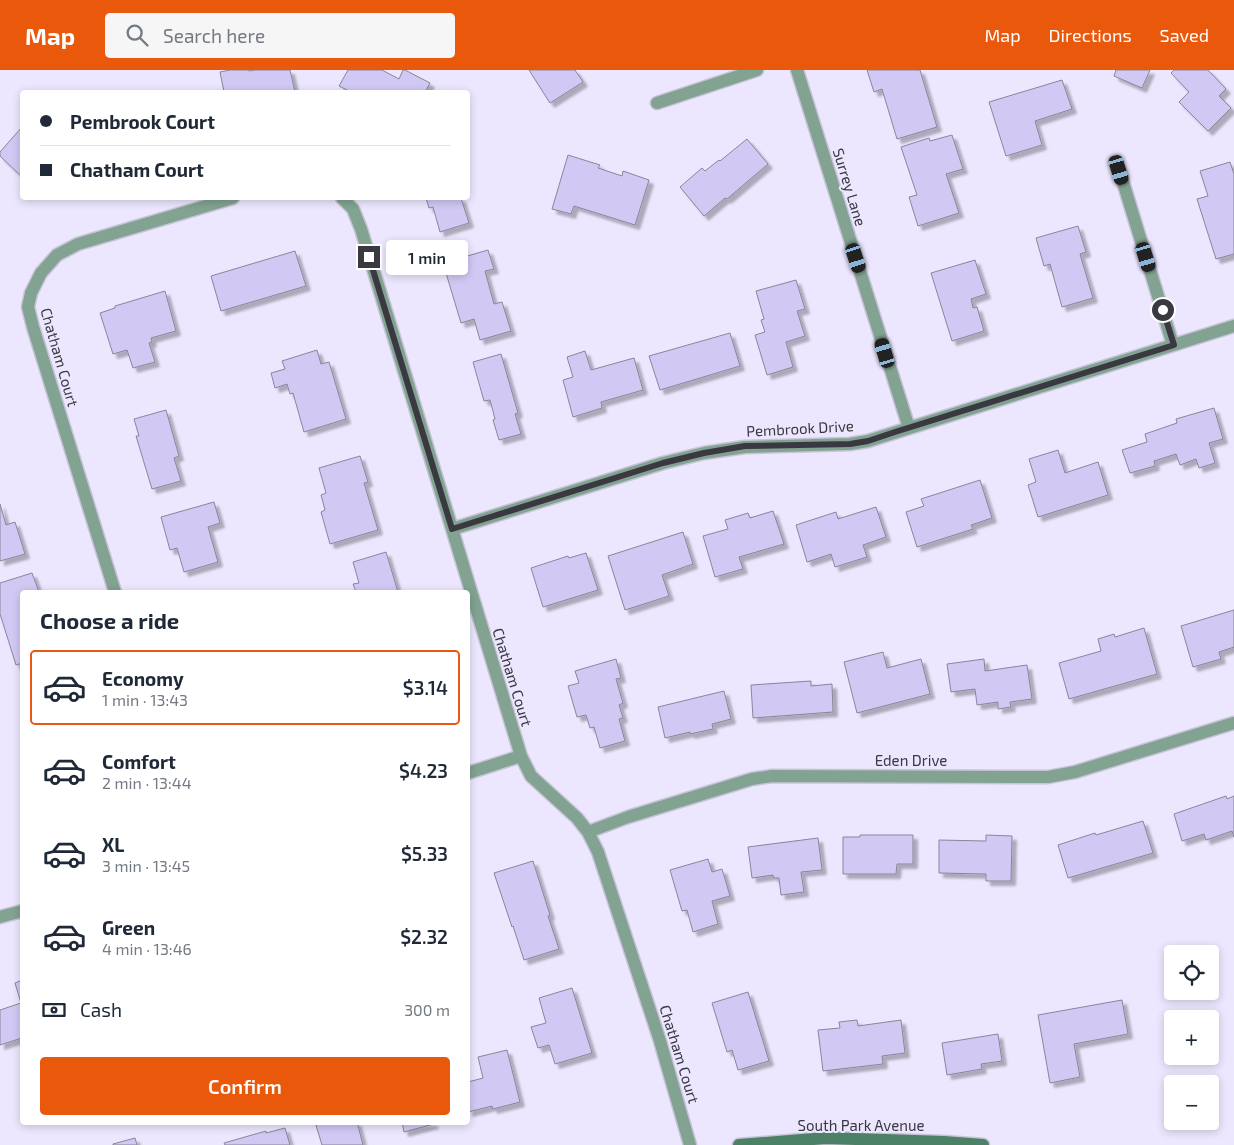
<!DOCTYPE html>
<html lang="en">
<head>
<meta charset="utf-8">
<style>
	:root { --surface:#fff; --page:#f6f6f7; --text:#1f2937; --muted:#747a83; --line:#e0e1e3; --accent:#ea580c }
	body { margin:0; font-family:"Exo 2",sans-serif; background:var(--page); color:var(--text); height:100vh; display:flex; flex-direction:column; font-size:19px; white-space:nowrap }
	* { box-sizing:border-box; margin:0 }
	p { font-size:16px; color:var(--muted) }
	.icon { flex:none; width:28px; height:28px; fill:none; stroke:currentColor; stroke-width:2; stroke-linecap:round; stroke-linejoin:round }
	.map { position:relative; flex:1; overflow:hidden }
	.drawer { position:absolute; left:20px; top:520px; width:450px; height:535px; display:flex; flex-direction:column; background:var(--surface); border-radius:5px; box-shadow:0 2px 8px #0003 }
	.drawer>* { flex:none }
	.hud { position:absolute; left:20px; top:20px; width:450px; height:110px; border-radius:5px; box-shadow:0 2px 8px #0003; display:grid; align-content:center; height:110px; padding:0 20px; background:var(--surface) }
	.tools { position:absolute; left:1164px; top:875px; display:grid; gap:10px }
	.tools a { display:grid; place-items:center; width:55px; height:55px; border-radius:5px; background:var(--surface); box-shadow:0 2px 8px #0003; font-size:25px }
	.end { position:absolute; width:22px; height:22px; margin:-11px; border:6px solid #3a3841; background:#fff; box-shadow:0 0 0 2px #fff }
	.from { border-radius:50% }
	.bubble { position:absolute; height:35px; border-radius:5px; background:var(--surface); box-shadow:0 2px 8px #0003; font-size:16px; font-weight:600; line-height:35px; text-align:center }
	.car { position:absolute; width:15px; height:30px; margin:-15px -8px; border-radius:6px; box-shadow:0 0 4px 1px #0007; background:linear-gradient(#222 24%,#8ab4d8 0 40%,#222 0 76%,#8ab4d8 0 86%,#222 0) }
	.hud b { display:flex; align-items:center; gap:18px; height:48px; font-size:19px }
	.hud b+b { border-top:1px solid var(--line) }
	.hud i { width:12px; height:12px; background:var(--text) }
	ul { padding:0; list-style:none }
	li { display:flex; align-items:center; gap:15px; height:75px; margin:0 10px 8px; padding:0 10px; border:2px solid transparent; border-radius:5px }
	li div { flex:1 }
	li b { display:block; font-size:19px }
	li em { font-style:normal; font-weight:600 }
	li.current { border-color:var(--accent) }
	li>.icon { width:45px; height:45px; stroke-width:1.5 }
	h2 { padding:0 20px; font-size:22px; line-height:60px }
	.pay { display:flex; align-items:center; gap:12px; height:55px; padding:0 20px; font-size:19px }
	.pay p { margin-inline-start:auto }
	.button { display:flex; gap:10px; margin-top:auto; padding:10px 20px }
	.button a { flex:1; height:58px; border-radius:5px; background:var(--accent); color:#fff; font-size:20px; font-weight:600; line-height:58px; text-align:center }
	header { display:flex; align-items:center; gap:30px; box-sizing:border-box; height:70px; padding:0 25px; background:var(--accent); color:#fff }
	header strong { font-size:24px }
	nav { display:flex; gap:28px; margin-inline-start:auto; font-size:18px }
	.search { width:350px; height:45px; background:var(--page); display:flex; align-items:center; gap:12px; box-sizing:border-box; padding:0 18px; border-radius:5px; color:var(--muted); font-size:19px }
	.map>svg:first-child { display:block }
</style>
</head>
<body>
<header>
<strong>Map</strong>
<div class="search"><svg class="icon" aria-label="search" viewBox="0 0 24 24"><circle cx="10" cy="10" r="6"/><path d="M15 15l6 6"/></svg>Search here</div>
<nav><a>Map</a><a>Directions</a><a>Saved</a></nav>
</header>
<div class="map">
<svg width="1234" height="1075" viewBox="0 0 1234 1075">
	<defs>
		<filter id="shadow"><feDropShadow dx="4.5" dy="4.5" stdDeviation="1" flood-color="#0004"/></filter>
	</defs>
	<rect width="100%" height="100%" fill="#ece7fe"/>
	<!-- building -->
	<path fill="#d2c8f4" stroke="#89859a" filter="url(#shadow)" d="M230,0h19v1l6,-1h35l5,22h-71l-4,-20z
		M348,0h34l17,9 4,-9h2l25,13 -5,9h-74l-12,-6z
		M529,0h46l8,12 -33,21z
		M867,0h53l17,57 -40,12 -15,-50 -8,3z
		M1116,0h34l-8,18 -28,-12z
		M1174,0h34l18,19 -7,7 12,12 -23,23 -29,-29 10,-10 -18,-19z
		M1062,10l10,29 -37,12 7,24 -36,11 -17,-54z
		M22,57v50l-22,-21v-4z
		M952,65l11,34 -17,5 13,39 -41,13 -9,-29 8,-2 -16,-48 28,-9 1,3z
		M747,69l21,25 -41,35 -2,-1 -21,18 -24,-29 22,-19 3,3 14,-11 1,1z
		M568,85l32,10 -2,3 24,8 1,-5 26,9 -14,45 -61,-19 -3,8 -19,-5z
		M1230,92l4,12v80l-18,5 -19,-60 11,-3 -8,-25z
		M426,128h35l8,25 -29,9 -7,-25 -4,1z
		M1078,156l8,26 -6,2 13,44 -31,9 -12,-43 -6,2 -8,-28z
		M488,180l6,19 -9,2 9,33 8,-2 9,29 -31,9 -6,-21 -13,4 -18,-60z
		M295,181l11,35 -85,25 -10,-35z
		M975,190l11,34 -15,5 2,9 4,-1 7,24 -32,10 -21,-68z
		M796,210l9,29 -8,2 8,25 -19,6 7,25 -26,8 -12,-40 10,-3 -4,-12 3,-1 -8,-28z
		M165,221l11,40 -25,7 1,4 -3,1 6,19 -22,6 -6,-18 -14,4 -13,-41 15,-5v-2z
		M730,263l10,33 -80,24 -11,-34z
		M317,280l4,14 8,-2 17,57 -42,13 -11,-39 -3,1 -3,-10 -12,4 -4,-15 14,-4 -3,-8z
		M585,281l6,19 43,-12 9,32 -42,12 1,6 -29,9 -10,-37 10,-3 -6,-20z
		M501,284l17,59 -3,1 6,20 -22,6 -6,-20 2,-1 -5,-19 -6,1 -11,-39z
		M1214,338l9,31 -14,4 6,20 -16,5 -3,-9 -16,6 -4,-11 -22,7 1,5 -25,7 -8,-23 25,-8 -2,-8 32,-11 -1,-4z
		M166,340l13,46 -5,2 7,23 -29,8 -16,-53h3l-5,-17z
		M1058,380l7,23 33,-11 10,33 -70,22 -10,-32 8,-3 -7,-23z
		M360,386l8,26 -4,1 14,47 -48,14 -9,-32 4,-2 -4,-15 5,-2 -7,-25z
		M980,410l12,38 -21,7 2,4 -56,18 -11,-35 18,-6 -3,-7z
		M214,432l6,21 -12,4 10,35 -34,10 -7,-24 -7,2 -9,-33z
		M0,434l6,21 9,-3 10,32 -25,7z
		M876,437l10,30 -23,8 4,12 -32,10 -4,-13 -24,8 -11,-37 40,-13 2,7z
		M773,441l11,33 -45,13 4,12 -28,8 -12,-41 25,-7 -3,-9 23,-7 2,5z
		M683,462l10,32 -31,11 7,21 -44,14 -17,-54z
		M386,482l12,40h-42l-3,-8 6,-1 -6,-21z
		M586,483l12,37 -55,17 -12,-39 37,-12 1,2z
		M32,503l7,19h-17v71l-6,2 -16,-51v-31z
		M1234,540v37l-15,5 2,7 -28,8 -12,-41z
		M1144,558l13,46 -88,25 -10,-36 42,-12 -3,-12 16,-5 1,3z
		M883,582l4,16 34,-9 9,35 -73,19 -13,-51z
		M616,589l5,19 -5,1 7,24 -4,2 4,13 -4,1 6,22 -25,7 -6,-21 -4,1 -4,-13 -9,2 -9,-31 11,-3 -4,-12z
		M984,589l1,12 42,-6 5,34 -22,3 1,5 -13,2v-7l-21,3 -2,-16 -24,3 -4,-28z
		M811,611v5l21,-2 1,28 -80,6 -2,-33z
		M724,621l7,28 -19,5 1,5 -23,5v-2l-25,6 -7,-31z
		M1226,726l1,3 7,-3v41l-2,-6 -26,9 -2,-6 -22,7 -8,-27z
		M1143,751l10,32 -85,25 -10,-33 37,-12 1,2z
		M860,765h53v29h-16l-1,10h-53v-37h17z
		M986,765l26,1 -1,45h-25v-7l-47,-1v-33l47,1z
		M818,768l4,32 -21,2 3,20 -23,3 -2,-17h-5l-1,-3 -21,3 -4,-31z
		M708,789l4,13 10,-3 8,27 -18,5 6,23 -25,8 -6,-22 -5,1 -12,-41z
		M533,791l17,54 -2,1 11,33 -35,11 -11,-34 -1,1 -18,-54z
		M22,910v58l-22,7v-35l21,-7 -6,-20z
		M572,918l20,65 -37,11 -6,-19 -11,3 -7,-21 15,-4 -7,-25z
		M748,922l21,69 -31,9 -6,-20 -5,2 -15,-49z
		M1122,930l6,34 -54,10 6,33 -30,6 -12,-68z
		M857,950l1,6 43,-6 4,33 -23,3 1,8 -60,7 -5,-41 22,-2 -1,-6z
		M998,964l4,27 -21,3 1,5 -35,6 -5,-32z
		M507,980l13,52 -27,7 -1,-3 -24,6v-30l15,-4 -5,-21z
		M315,1052h42l6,23h-41z
		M402,1052h31l1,2 -30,8z
		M285,1058l5,17h-65l-1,-2 42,-12v2z
		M135,1068l2,7h-24v-1z"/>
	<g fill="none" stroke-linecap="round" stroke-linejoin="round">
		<!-- street casing -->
		<g stroke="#c8c4d8" stroke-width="15">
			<path id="street" d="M797,0l112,358
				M657,33l100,-33
				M1119,99l54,176
				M342,128l11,11 8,20 160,527 10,20 46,42 11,14 10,20 62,189 30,104
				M452,459l211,-66 41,-10 41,-6 105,-3 18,-3 366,-115
				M115,522l-82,-265 -5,-20 3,-14 10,-20 16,-18 21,-11 155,-46
				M468,703l53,-17
				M588,762l40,-15 124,-38 20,-3 276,1 27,-5 159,-49
				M0,847l22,-6"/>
		</g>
		<!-- secondary casing -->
		<g stroke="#c8c4d8" stroke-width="15">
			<path id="secondary" d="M739,1075l87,-7 118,4 39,3"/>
		</g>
		<!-- street -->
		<use href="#street" stroke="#82a391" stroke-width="12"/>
		<!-- secondary -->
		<use href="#secondary" stroke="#4d8167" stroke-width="12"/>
	</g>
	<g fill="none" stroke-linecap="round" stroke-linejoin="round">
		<!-- route -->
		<path stroke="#3a3841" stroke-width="6" d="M369,187l83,272 211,-66 41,-10 41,-7 105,-2 18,-3 27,-9 279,-87 -11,-35"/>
	</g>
	<g text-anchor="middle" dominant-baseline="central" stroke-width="4" stroke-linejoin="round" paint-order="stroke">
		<!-- street labels -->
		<g font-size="15" fill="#3a3841" stroke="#ece7fe">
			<text transform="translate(850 117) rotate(73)">Surrey Lane</text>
			<text transform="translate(60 287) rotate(74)">Chatham Court</text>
			<text transform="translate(800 358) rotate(-3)">Pembrook Drive</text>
			<text transform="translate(513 607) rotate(73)">Chatham Court</text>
			<text x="911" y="690">Eden Drive</text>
			<text transform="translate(680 984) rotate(73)">Chatham Court</text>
			<text x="861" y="1055">South Park Avenue</text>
		</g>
	</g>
</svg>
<div class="tools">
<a><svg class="icon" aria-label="locate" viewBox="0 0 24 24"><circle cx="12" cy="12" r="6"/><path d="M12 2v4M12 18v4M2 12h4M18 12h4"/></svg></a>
<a>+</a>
<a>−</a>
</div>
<i class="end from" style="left:1163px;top:240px"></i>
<i class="end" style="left:369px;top:187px"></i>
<div class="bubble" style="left:386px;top:170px;width:82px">1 min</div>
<i class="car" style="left:1119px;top:100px;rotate:163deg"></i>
<i class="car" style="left:1146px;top:187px;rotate:163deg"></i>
<i class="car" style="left:856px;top:188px;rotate:162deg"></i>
<i class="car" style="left:885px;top:283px;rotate:343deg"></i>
<div class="hud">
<b><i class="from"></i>Pembrook Court</b>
<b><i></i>Chatham Court</b>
</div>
<section class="drawer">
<h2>Choose a ride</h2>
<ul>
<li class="current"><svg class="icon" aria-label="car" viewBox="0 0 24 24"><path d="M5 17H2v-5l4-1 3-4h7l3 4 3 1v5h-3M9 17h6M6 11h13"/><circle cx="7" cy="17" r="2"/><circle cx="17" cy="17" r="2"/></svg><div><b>Economy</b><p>1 min · 13:43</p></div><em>$3.14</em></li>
<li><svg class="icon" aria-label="car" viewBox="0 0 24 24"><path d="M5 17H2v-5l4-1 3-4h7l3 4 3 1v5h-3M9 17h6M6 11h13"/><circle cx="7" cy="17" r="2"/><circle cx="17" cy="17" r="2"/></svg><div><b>Comfort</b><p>2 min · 13:44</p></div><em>$4.23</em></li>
<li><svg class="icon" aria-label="car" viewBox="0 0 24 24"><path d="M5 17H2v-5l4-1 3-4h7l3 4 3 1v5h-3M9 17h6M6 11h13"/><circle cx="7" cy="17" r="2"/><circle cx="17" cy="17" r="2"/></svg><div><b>XL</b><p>3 min · 13:45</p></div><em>$5.33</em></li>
<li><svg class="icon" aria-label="car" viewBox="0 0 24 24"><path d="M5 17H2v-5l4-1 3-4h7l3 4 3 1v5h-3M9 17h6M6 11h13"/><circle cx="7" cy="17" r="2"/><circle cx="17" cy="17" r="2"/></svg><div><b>Green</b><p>4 min · 13:46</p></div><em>$2.32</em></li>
</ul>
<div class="pay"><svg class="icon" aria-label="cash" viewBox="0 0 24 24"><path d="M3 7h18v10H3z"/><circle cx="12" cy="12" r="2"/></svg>Cash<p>300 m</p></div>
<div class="button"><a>Confirm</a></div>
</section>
</div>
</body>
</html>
